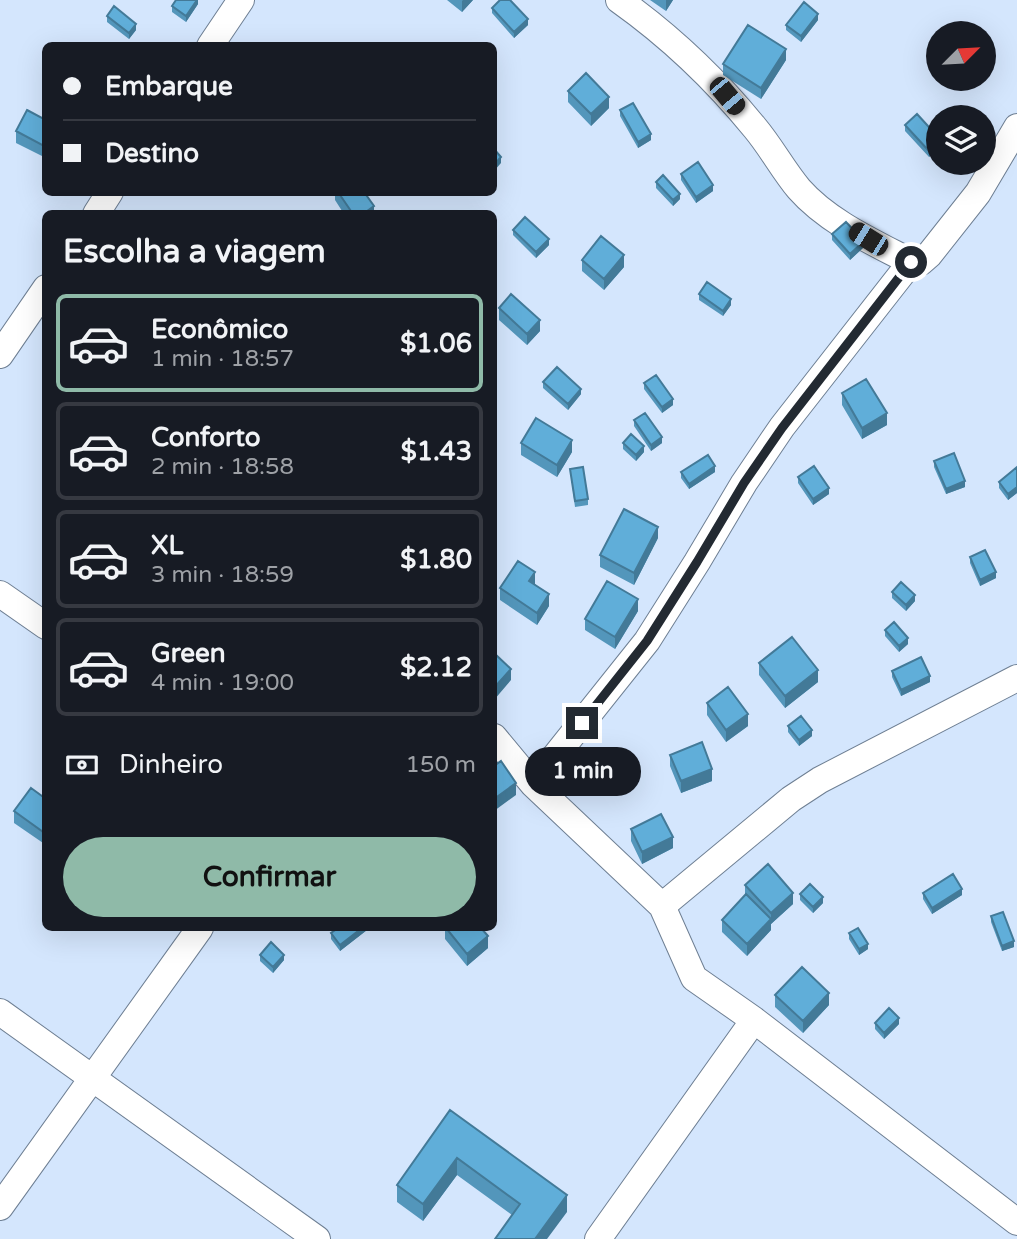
<!DOCTYPE html>
<html lang="pt">
<head>
<meta charset="utf-8">
<style>
	:root { --surface:#171b24; --page:#20242c; --text:#f1f3f6; --muted:#9ea1a6; --line:#363941; --accent:#8fbaa8 }
	body { margin:0; font-family:"Varela Round",sans-serif; background:var(--page); color:var(--text); height:100vh; display:flex; flex-direction:column; font-size:26px; white-space:nowrap }
	* { box-sizing:border-box; margin:0 }
	p { font-size:23px; color:var(--muted) }
	.icon { flex:none; width:38px; height:38px; fill:none; stroke:currentColor; stroke-width:2; stroke-linecap:round; stroke-linejoin:round }
	.map { position:relative; flex:1; overflow:hidden }
	.side { position:absolute; left:42px; top:210px; width:455px; height:721px; display:flex; flex-direction:column; background:var(--surface); border-radius:10px; box-shadow:0 7px 28px #0002 }
	.side>* { flex:none }
	.guide { position:absolute; left:42px; top:42px; width:455px; height:154px; border-radius:10px; box-shadow:0 7px 28px #0002; display:grid; align-content:center; height:154px; padding:0 21px; background:var(--surface) }
	.needle { width:46px; rotate:66deg }
	.fabs { position:absolute; left:926px; top:21px; display:grid; gap:14px }
	.fabs a { display:grid; place-items:center; width:70px; height:70px; border-radius:50%; background:var(--surface); box-shadow:0 7px 28px #0002; font-size:35px }
	.end { position:absolute; width:32px; height:32px; margin:-16px; border:9px solid #232a32; background:#fff; box-shadow:0 0 0 4px #fff }
	.from { border-radius:50% }
	.bubble { position:absolute; height:49px; border-radius:24px; background:var(--surface); box-shadow:0 7px 28px #0002; font-size:23px; font-weight:800; line-height:49px; text-align:center }
	.car { position:absolute; width:21px; height:42px; margin:-21px -10px; border-radius:9px; box-shadow:0 0 5px 2px #0007; background:linear-gradient(#222 24%,#8ab4d8 0 40%,#222 0 76%,#8ab4d8 0 86%,#222 0) }
	.guide b { display:flex; align-items:center; gap:24px; height:66px; font-size:26px }
	.guide b+b { border-top:2px solid var(--line) }
	.guide i { width:18px; height:18px; background:var(--text) }
	ul { padding:0; list-style:none }
	li { display:flex; align-items:center; gap:21px; height:98px; margin:0 14px 10px; padding:0 7px; border:4px solid var(--line); border-radius:10px }
	li div { flex:1 }
	li b { display:block; font-size:26px }
	li em { font-style:normal; font-weight:800 }
	li.current { border-color:var(--accent) }
	li>.icon { width:63px; height:63px; stroke-width:1.5 }
	h2 { padding:0 21px; font-size:32px; line-height:84px }
	.pay { display:flex; align-items:center; gap:18px; height:77px; padding:0 21px; font-size:26px }
	.pay p { margin-inline-start:auto }
	.primary-button { display:flex; gap:14px; margin-top:auto; padding:14px 21px }
	.primary-button a { flex:1; height:80px; border-radius:42px; background:var(--accent); color:#111; font-size:28px; font-weight:800; line-height:80px; text-align:center }
	.map>svg:first-child { display:block }
</style>
</head>
<body>
<div class="map">
<svg width="1017" height="1239" viewBox="0 0 1017 1239">
	<rect width="100%" height="100%" fill="#d4e6fd"/>
	<g fill="none" stroke-linecap="round" stroke-linejoin="round">
		<!-- minor casing -->
		<g stroke="#6e7f93" stroke-width="28">
			<path id="minor" d="M619,0c52,37 96,79 136,128 16,19 28,42 44,61 29,33 74,53 112,73h10l8,-7 49,-62 39,-66
				M210,46l31,-46
				M96,214l14,-22
				M0,355l46,-67
				M0,594l46,32
				M494,737l39,47 129,122 32,72 60,42 263,202
				M533,784l114,-143 50,-79 47,-79 38,-56 129,-165
				M662,906l129,-107 29,-19 197,-102
				M0,1012l317,227
				M0,1207l200,-279
				M598,1239l156,-219"/>
		</g>
		<!-- minor -->
		<use href="#minor" stroke="#fff" stroke-width="26"/>
	</g>
	<!-- wall -->
	<path fill="#5396bb" d="M198,0v4l-12,18 -14,-10v-6z
		M447,0h26l-11,12z
		M650,0h23l-7,11z
		M492,8l36,17 -14,13 -22,-25z
		M107,16l29,14 -7,9 -22,-17z
		M818,20l-17,22 -15,-12v-5z
		M786,60l-25,39 -38,-24v-11z
		M568,91l41,17 -18,18 -23,-24z
		M620,110l31,30 -13,8 -18,-32z
		M46,120v35l-2,2 -28,-14v-12z
		M905,125l33,12v12l-9,8 -24,-26z
		M681,174l32,17 -17,12 -15,-23z
		M656,182l24,17 -7,7 -17,-18z
		M335,192h29l10,22h-30l-9,-14z
		M513,230l36,15 -13,13 -23,-23z
		M832,234l32,13 -14,13 -18,-20z
		M582,260l42,7 -20,23 -22,-19z
		M699,294l32,11 -8,11 -24,-16z
		M499,308l41,23 -13,14 -28,-25z
		M543,382l38,12 -13,16 -25,-22z
		M644,383l29,22 -11,8 -18,-24z
		M842,393l45,32 -25,14 -20,-34z
		M634,420l28,23 -11,8 -17,-25z
		M521,443l51,9 -15,25 -36,-22z
		M623,443l21,9 -8,9 -13,-12z
		M934,461l31,26 -19,7 -12,-27z
		M1017,467v26l-9,7 -9,-12v-6z
		M570,469l18,30v6l-13,2z
		M681,472h34l-26,17 -8,-11z
		M798,477l31,17 -16,11 -15,-22z
		M658,538l-24,47 -34,-18v-12z
		M970,557l26,21 -16,8 -10,-23z
		M535,584l14,22 -12,19 -37,-25v-12z
		M892,592l23,9 -9,10 -14,-13z
		M638,611l-23,38 -30,-19v-11z
		M885,630l23,14 -9,8 -14,-16z
		M759,663l59,19 -33,26 -26,-33z
		M892,671l38,11 -29,14 -9,-19z
		M707,703l41,23 -22,16 -19,-27z
		M788,726l24,10 -13,10 -11,-14z
		M670,755l42,26 -31,12 -11,-27z
		M46,799v46l-32,-22v-12z
		M631,829l42,19 -31,16 -11,-23z
		M745,885l48,19 -22,20v6l-24,26 -25,-24v-12l23,-24z
		M923,893l39,2 -30,19 -9,-15z
		M800,894l23,9 -10,10 -13,-13z
		M991,916l23,31 -12,4 -11,-29z
		M367,928v2l-27,21 -9,-12v-6z
		M445,928l43,20 -21,18 -22,-27z
		M849,933l19,16 -9,6 -10,-16z
		M260,955l24,5 -11,13 -13,-12z
		M775,995l54,10 -26,28 -28,-26z
		M875,1023l24,1 -15,15 -9,-10z
		M450,1110l117,102 -55,3 -55,-40 -34,46 -26,-19v-17z"/>
	<!-- shaded-wall -->
	<path fill="#437a98" d="M197,0h1v4l-12,18v-6z
		M463,0h10l-11,12v-11z
		M666,0h7l-7,11z
		M818,14v6l-17,22v-6z
		M528,19v6l-14,13v-6z
		M136,24v6l-7,9v-6z
		M786,49v11l-25,39v-11z
		M609,97v11l-18,18v-12z
		M651,134v6l-13,8v-6z
		M938,143v6l-9,8v-6z
		M501,157v6l-7,8v-6z
		M713,185v6l-17,12v-6z
		M680,194v5l-7,7v-6z
		M374,206v8h-11z
		M549,239v6l-13,13v-6z
		M864,241v6l-14,13v-6z
		M624,255v12l-20,23v-11z
		M731,299v6l-8,11v-5z
		M540,320v11l-13,14v-11z
		M581,389v5l-13,16v-6z
		M673,399v6l-11,8v-6z
		M887,413v12l-25,14v-11z
		M662,437v6l-11,8v-6z
		M572,440v12l-15,25v-12z
		M644,446v6l-8,9v-6z
		M715,466v6l-26,17v-5z
		M965,481v6l-19,7v-5z
		M1017,487v6l-9,7v-6z
		M829,488v6l-16,11v-6z
		M658,527v11l-24,47v-12z
		M535,572v12l-6,9v-12z
		M996,572v6l-16,8v-6z
		M549,594v12l-12,19v-12z
		M915,595v6l-9,10v-6z
		M638,599v12l-23,38v-12z
		M908,638v6l-9,8v-6z
		M511,669v11l-17,20v-12z
		M818,670v12l-33,26v-12z
		M930,676v6l-29,14v-6z
		M748,714v12l-22,16v-12z
		M812,730v6l-13,10v-6z
		M712,769v12l-31,12v-12z
		M516,783v12l-22,16v-12z
		M673,837v11l-31,16v-12z
		M962,889v6l-30,19v-6z
		M793,893v11l-22,20v6l-24,26v-12l24,-25v-6z
		M823,897v6l-10,10v-6z
		M362,928h5v2l-27,21v-6z
		M488,936v12l-21,18v-12z
		M1014,941v6l-12,4v-5z
		M868,944v5l-9,6v-6z
		M284,955v5l-11,13v-6z
		M829,993v12l-26,28v-12z
		M899,1018v6l-15,15v-6z
		M457,1158v17l-34,46v-17z
		M567,1195v17l-20,27h-12z"/>
	<!-- building -->
	<path fill="#60aed9" stroke="#437a98" stroke-width="2" d="M176,0h21l-11,16 -14,-10z
		M500,0h10l18,19 -14,13 -22,-24z
		M804,2l14,12 -17,22 -15,-11z
		M114,6l22,18 -7,9 -22,-17z
		M748,25l38,24 -25,39 -38,-24z
		M586,73l23,24 -18,17 -23,-23z
		M633,103l18,31 -13,8 -18,-32z
		M27,110l19,10v23l-2,3 -28,-15z
		M917,114l21,23v6l-9,8 -24,-26z
		M494,149l7,8 -7,8z
		M698,162l15,23 -17,12 -15,-23z
		M663,175l17,19 -7,6 -17,-18z
		M338,192h26l10,14 -11,8h-10z
		M525,217l24,22 -13,13 -23,-22z
		M846,222l18,19 -14,13 -18,-20z
		M601,236l23,19 -20,24 -22,-19z
		M707,282l24,17 -8,12 -24,-17z
		M511,294l29,26 -13,14 -28,-26z
		M557,367l24,22 -13,15 -25,-22z
		M656,375l17,24 -11,8 -18,-24z
		M866,379l21,34 -25,15 -20,-35z
		M645,413l17,24 -11,8 -17,-25z
		M536,418l36,22 -15,25 -36,-22z
		M631,434l13,12 -8,9 -13,-12z
		M954,453l11,28 -19,8 -12,-28z
		M708,455l7,11 -26,18 -8,-12z
		M814,466l15,22 -16,11 -15,-22z
		M583,467l5,32 -13,2 -5,-32z
		M1017,467v20l-9,7 -9,-12z
		M624,509l34,18 -24,46 -34,-18z
		M985,550l11,22 -16,8 -10,-23z
		M518,561l17,11 -6,9 20,13 -12,19 -37,-25z
		M607,581l31,18 -23,38 -30,-18z
		M901,582l14,13 -9,10 -14,-13z
		M894,622l14,16 -9,8 -14,-16z
		M792,637l26,33 -33,26 -26,-33z
		M494,653l17,16 -17,19z
		M921,657l9,19 -29,14 -9,-19z
		M728,687l20,27 -22,16 -19,-27z
		M801,716l11,14 -13,10 -11,-14z
		M702,742l10,27 -31,12 -11,-26z
		M501,761l15,22 -22,16v-11l1,-1 -1,-3v-18z
		M31,788l15,11v35l-32,-23z
		M661,814l12,23 -31,15 -11,-23z
		M768,864l25,29 -22,20 -26,-28z
		M953,874l9,15 -30,19 -9,-15z
		M810,884l13,13 -10,10 -13,-13z
		M746,894l25,25 -24,25 -25,-24z
		M1003,912l11,29 -12,5 -11,-30z
		M338,928h24l-22,17 -9,-12z
		M446,928h35l7,8 -21,18z
		M858,928l10,16 -9,5 -10,-16z
		M271,942l13,13 -11,12 -13,-12z
		M802,967l27,26 -26,28 -28,-26z
		M889,1008l10,10 -15,15 -9,-10z
		M450,1110l117,85 -32,44h-40l25,-35 -63,-46 -34,46 -26,-19z"/>
	<g fill="none" stroke-linecap="round" stroke-linejoin="round">
		<!-- route -->
		<path stroke="#232a32" stroke-width="9" d="M582,723l65,-82 50,-79 47,-79 38,-55 129,-166"/>
	</g>
</svg>
<div class="fabs">
<a><svg class="needle" viewBox="-14 -14 28 28"><path d="M0-13l5 13h-10z" fill="#e53935"/><path d="M0 13l5-13h-10z" fill="#9ea1a6"/></svg></a>
<a><svg class="icon" aria-label="layers" viewBox="0 0 24 24"><path d="M12 4l9 5-9 5-9-5zM3 14l9 5 9-5"/></svg></a>
</div>
<i class="end from" style="left:911px;top:262px"></i>
<i class="end" style="left:582px;top:723px"></i>
<div class="bubble" style="left:525px;top:747px;width:116px">1 min</div>
<i class="car" style="left:727px;top:96px;rotate:140deg"></i>
<i class="car" style="left:868px;top:239px;rotate:302deg"></i>
<div class="guide">
<b><i class="from"></i>Embarque</b>
<b><i></i>Destino</b>
</div>
<section class="side">
<h2>Escolha a viagem</h2>
<ul>
<li class="current"><svg class="icon" aria-label="car" viewBox="0 0 24 24"><path d="M5 17H2v-5l4-1 3-4h7l3 4 3 1v5h-3M9 17h6M6 11h13"/><circle cx="7" cy="17" r="2"/><circle cx="17" cy="17" r="2"/></svg><div><b>Econômico</b><p>1 min · 18:57</p></div><em>$1.06</em></li>
<li><svg class="icon" aria-label="car" viewBox="0 0 24 24"><path d="M5 17H2v-5l4-1 3-4h7l3 4 3 1v5h-3M9 17h6M6 11h13"/><circle cx="7" cy="17" r="2"/><circle cx="17" cy="17" r="2"/></svg><div><b>Conforto</b><p>2 min · 18:58</p></div><em>$1.43</em></li>
<li><svg class="icon" aria-label="car" viewBox="0 0 24 24"><path d="M5 17H2v-5l4-1 3-4h7l3 4 3 1v5h-3M9 17h6M6 11h13"/><circle cx="7" cy="17" r="2"/><circle cx="17" cy="17" r="2"/></svg><div><b>XL</b><p>3 min · 18:59</p></div><em>$1.80</em></li>
<li><svg class="icon" aria-label="car" viewBox="0 0 24 24"><path d="M5 17H2v-5l4-1 3-4h7l3 4 3 1v5h-3M9 17h6M6 11h13"/><circle cx="7" cy="17" r="2"/><circle cx="17" cy="17" r="2"/></svg><div><b>Green</b><p>4 min · 19:00</p></div><em>$2.12</em></li>
</ul>
<div class="pay"><svg class="icon" aria-label="cash" viewBox="0 0 24 24"><path d="M3 7h18v10H3z"/><circle cx="12" cy="12" r="2"/></svg>Dinheiro<p>150 m</p></div>
<div class="primary-button"><a>Confirmar</a></div>
</section>
</div>
</body>
</html>
